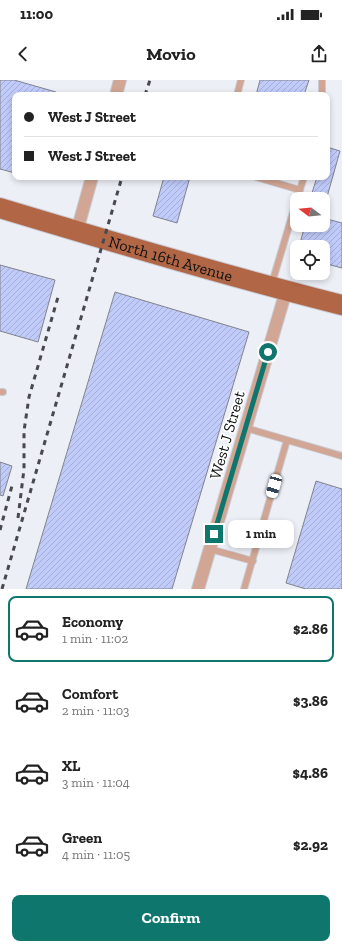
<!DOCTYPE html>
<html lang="en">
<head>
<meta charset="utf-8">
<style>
	:root { --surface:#fff; --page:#f2f2f2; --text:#222; --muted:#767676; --line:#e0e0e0; --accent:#0f766e }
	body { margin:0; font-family:"Zilla Slab",serif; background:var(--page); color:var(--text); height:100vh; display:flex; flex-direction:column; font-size:15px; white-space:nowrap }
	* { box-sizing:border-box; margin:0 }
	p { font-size:13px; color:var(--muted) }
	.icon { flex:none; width:22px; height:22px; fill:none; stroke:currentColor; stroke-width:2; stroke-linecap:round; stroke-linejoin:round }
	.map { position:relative; height:509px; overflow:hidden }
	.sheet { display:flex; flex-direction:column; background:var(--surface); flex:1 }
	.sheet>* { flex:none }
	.hud { position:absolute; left:12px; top:12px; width:318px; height:88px; border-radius:8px; box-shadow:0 2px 6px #0003; display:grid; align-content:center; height:88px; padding:0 12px; background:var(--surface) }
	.needle { width:26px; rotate:286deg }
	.fabs { position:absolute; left:290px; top:112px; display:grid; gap:8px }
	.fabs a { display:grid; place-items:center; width:40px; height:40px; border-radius:8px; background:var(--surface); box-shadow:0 2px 6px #0003; font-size:20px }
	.end { position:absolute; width:18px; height:18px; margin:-9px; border:5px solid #0f766e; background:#fff; box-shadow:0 0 0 2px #fff }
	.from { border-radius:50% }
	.bubble { position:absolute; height:28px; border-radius:8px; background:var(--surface); box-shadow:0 2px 6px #0003; font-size:13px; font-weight:800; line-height:28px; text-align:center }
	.car { position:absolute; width:12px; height:24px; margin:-12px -6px; border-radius:5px; box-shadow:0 0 3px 1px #0007; background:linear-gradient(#fff 24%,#345 0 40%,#fff 0 76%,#345 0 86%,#fff 0) }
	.hud b { display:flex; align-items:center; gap:14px; height:38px; font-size:15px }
	.hud b+b { border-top:1px solid var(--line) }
	.hud i { width:10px; height:10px; background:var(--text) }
	ul { padding:7px 0 0; list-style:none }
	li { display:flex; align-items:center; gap:12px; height:66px; margin:0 8px 6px; padding:0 4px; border:2px solid transparent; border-radius:8px }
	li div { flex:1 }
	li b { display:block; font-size:15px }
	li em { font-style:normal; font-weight:800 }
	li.active { border-color:var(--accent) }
	li>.icon { width:36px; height:36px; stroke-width:1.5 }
	.cta { display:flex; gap:8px; margin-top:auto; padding:8px 12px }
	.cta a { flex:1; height:46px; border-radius:8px; background:var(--accent); color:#fff; font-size:16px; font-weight:800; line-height:46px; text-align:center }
	.status { display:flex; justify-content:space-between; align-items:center; height:28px; padding:0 20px; background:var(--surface); direction:ltr }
	.status svg { height:11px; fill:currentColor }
	header { display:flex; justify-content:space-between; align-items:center; height:52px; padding:0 12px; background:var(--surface); font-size:18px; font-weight:800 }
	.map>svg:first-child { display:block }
</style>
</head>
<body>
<div class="status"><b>11:00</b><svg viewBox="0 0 49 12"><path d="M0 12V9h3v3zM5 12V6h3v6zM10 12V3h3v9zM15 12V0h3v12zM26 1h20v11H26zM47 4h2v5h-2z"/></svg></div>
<header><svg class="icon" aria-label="back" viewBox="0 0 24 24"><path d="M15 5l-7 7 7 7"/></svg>Movio<svg class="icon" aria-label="share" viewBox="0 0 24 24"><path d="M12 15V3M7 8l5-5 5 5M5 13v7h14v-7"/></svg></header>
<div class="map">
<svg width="342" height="509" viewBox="0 0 342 509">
	<defs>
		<pattern id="building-hatch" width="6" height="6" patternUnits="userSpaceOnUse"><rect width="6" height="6" fill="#c0cbf9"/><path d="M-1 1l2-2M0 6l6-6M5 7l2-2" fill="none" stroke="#a4add5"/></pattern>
	</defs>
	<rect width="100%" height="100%" fill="#edeff7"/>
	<!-- building -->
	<path fill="url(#building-hatch)" stroke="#81838b" d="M0,0h14l42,12v3h-41v78l-15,-4z
		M260,0h49l-5,15h-48z
		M327,67l13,4 -13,46 -15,-4 5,-16h10z
		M164,97h26l-13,46 -24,-7z
		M323,138l19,5v45l-19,-5v-16h-24l6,-22h18z
		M0,185l55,15 -17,62 -38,-11z
		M115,212l134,40 -77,257h-146z
		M0,382l12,4 -9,30 -3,-1z
		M316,401l26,8v100h-36l-20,-6z"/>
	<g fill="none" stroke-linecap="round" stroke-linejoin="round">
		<!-- lane casing -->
		<g stroke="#cacbd3" stroke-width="8">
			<path id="lane" d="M237,15l4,-15
				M322,15v-15
				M256,97l44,13
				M297,119l7,-22
				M272,203l25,-84
				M0,312h3
				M246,348l41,12
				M210,469l43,12
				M244,509l43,-149 55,16"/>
		</g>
		<!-- street casing -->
		<g stroke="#cacbd3" stroke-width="14">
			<path id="street" d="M116,15l4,-15
				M77,151l15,-54
				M198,509l88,-298"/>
		</g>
		<!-- primary casing -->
		<g stroke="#cacbd3" stroke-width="22">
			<g id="primary">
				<path id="s1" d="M0,128c113,34 227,68 342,97"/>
			</g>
		</g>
		<!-- lane -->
		<use href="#lane" stroke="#d1a694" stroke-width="6"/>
		<!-- street -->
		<use href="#street" stroke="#d1a694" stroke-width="12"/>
		<!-- primary -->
		<use href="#primary" stroke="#b16646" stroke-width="20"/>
		<!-- rail -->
		<path stroke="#48494d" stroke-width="3" stroke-dasharray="5 5" stroke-linecap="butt" d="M145,15l5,-15
			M18,438l6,-49v-38l5,-34 29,-100
			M0,450l13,-48
			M2,509l120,-412"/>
	</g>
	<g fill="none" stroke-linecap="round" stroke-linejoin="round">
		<!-- route -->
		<path stroke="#0f766e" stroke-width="5" d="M214,454l54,-182"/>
	</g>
	<g text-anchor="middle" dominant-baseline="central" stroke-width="3.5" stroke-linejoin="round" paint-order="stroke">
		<!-- street labels -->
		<g font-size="16" fill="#101113" stroke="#fff">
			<text stroke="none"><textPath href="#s1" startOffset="178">North 16th Avenue</textPath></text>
			<text transform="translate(227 355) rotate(-74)">West J Street</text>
		</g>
	</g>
</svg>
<div class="fabs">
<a><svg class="needle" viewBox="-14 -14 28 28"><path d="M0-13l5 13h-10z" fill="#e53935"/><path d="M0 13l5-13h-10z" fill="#767676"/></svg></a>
<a><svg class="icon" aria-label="locate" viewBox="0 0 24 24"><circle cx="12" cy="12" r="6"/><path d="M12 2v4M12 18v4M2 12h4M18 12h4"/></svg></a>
</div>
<i class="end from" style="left:268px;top:272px"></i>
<i class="end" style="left:214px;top:454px"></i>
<div class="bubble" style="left:228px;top:440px;width:66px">1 min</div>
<i class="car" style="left:274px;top:406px;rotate:196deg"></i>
<div class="hud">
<b><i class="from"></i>West J Street</b>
<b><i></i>West J Street</b>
</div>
</div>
<section class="sheet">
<ul>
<li class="active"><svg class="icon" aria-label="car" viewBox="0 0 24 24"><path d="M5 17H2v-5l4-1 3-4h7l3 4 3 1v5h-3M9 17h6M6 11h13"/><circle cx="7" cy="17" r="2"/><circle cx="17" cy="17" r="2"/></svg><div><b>Economy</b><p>1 min · 11:02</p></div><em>$2.86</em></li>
<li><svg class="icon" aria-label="car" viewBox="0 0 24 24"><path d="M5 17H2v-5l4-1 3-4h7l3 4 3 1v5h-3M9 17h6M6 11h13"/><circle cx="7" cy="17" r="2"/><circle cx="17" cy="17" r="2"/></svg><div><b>Comfort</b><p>2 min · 11:03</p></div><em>$3.86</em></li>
<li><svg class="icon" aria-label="car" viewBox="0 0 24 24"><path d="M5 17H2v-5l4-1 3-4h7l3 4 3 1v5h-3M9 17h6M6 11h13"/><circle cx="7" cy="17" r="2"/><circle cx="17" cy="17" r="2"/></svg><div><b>XL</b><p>3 min · 11:04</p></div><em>$4.86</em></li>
<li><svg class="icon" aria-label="car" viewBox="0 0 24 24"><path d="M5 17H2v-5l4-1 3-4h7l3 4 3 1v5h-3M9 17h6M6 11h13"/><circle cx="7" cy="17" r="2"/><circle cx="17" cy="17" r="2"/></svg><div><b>Green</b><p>4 min · 11:05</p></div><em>$2.92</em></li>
</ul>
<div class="cta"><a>Confirm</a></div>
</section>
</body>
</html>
